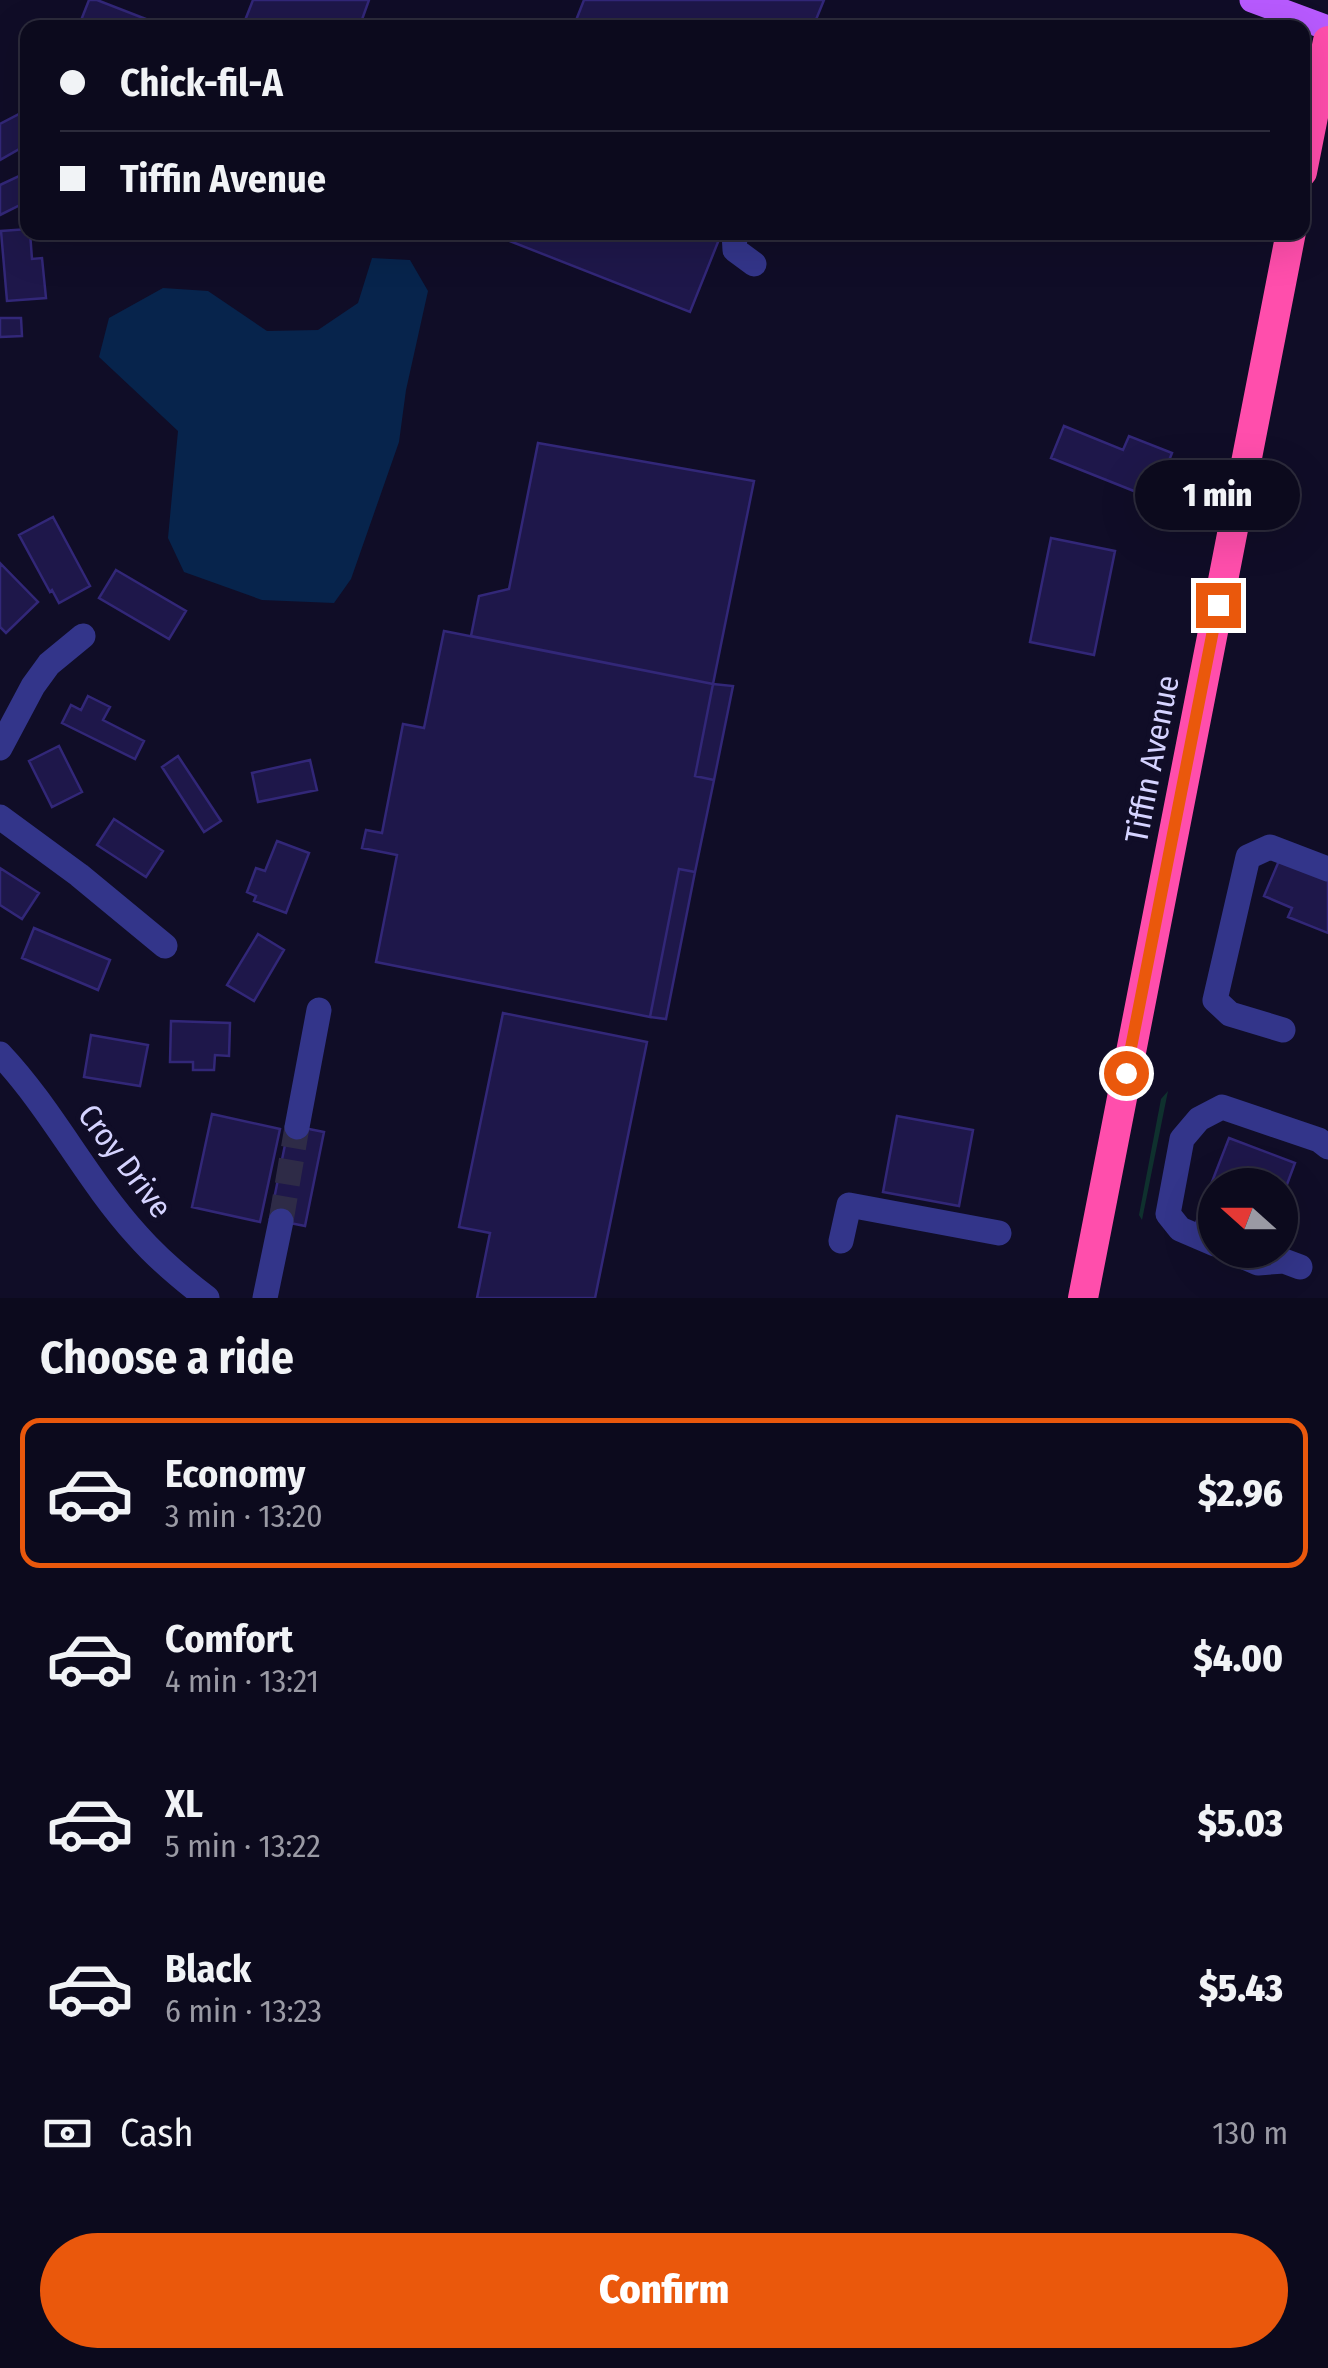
<!DOCTYPE html>
<html lang="en">
<head>
<meta charset="utf-8">
<style>
	:root { --surface:#0c0a1d; --page:#151326; --text:#f1f3f6; --muted:#9a9aa4; --line:#2c2b3b; --accent:#ea580c }
	body { margin:0; font-family:"Fira Sans Condensed",sans-serif; background:var(--page); color:var(--text); height:100vh; display:flex; flex-direction:column; font-size:38px; white-space:nowrap }
	* { box-sizing:border-box; margin:0 }
	p { font-size:32px; color:var(--muted) }
	.icon { flex:none; width:55px; height:55px; fill:none; stroke:currentColor; stroke-width:2; stroke-linecap:round; stroke-linejoin:round }
	.map { position:relative; height:1298px; overflow:hidden }
	.details { display:flex; flex-direction:column; background:var(--surface); flex:1 }
	.details>* { flex:none }
	.banner { position:absolute; left:20px; top:20px; width:1290px; height:220px; border-radius:20px; box-shadow:0 10px 40px #0002,0 0 0 2px var(--line); display:grid; align-content:center; height:220px; padding:0 40px; background:var(--surface) }
	.needle { width:65px; rotate:291deg }
	.tools { position:absolute; left:1198px; top:1168px; display:grid; gap:20px }
	.tools a { display:grid; place-items:center; width:100px; height:100px; border-radius:50%; background:var(--surface); box-shadow:0 10px 40px #0002,0 0 0 2px var(--line); font-size:50px }
	.end { position:absolute; width:45px; height:45px; margin:-22px; border:12px solid #ea580c; background:#fff; box-shadow:0 0 0 5px #fff }
	.from { border-radius:50% }
	.bubble { position:absolute; height:70px; border-radius:35px; background:var(--surface); box-shadow:0 10px 40px #0002,0 0 0 2px var(--line); font-size:32px; font-weight:800; line-height:70px; text-align:center }
	.banner b { display:flex; align-items:center; gap:35px; height:95px; font-size:38px }
	.banner b+b { border-top:2px solid var(--line) }
	.banner i { width:25px; height:25px; background:var(--text) }
	ul { padding:0; list-style:none }
	li { display:flex; align-items:center; gap:30px; height:150px; margin:0 20px 15px; padding:0 20px; border:5px solid transparent; border-radius:20px }
	li div { flex:1 }
	li b { display:block; font-size:38px }
	li em { font-style:normal; font-weight:800 }
	li.on { border-color:var(--accent) }
	li>.icon { width:90px; height:90px; stroke-width:1.5 }
	h2 { padding:0 40px; font-size:45px; line-height:120px }
	.pay { display:flex; align-items:center; gap:25px; height:110px; padding:0 40px; font-size:38px }
	.pay p { margin-inline-start:auto }
	.button { display:flex; gap:20px; margin-top:auto; padding:20px 40px }
	.button a { flex:1; height:115px; border-radius:60px; background:var(--accent); color:#fff; font-size:40px; font-weight:800; line-height:115px; text-align:center }
	.map>svg:first-child { display:block }
</style>
</head>
<body>
<div class="map">
<svg width="1328" height="1298" viewBox="0 0 1328 1298">
	<rect width="100%" height="100%" fill="#100d27"/>
	<!-- green -->
	<path fill="#0f312e" d="M1168,1091l-26,129 -3,-5 22,-116z"/>
	<!-- water -->
	<path fill="#07244c" d="M372,258l38,2 18,31 -22,99 -7,52 -48,137 -17,24 -72,-3 -78,-28 -16,-34 10,-107 -79,-74 10,-39 54,-30 45,3 59,40 51,-1 40,-27z"/>
	<!-- building -->
	<path fill="#1e174a" stroke="#322778" stroke-width="2.5" d="M89,0h8l72,28h-91z
		M253,0h116l-10,28h-105l-10,-5z
		M584,0h240l-9,22 15,6h-257z
		M23,112l5,8v24l-28,16v-36z
		M21,175l7,12v14l-28,14v-30z
		M28,229v3h2l2,27 10,-1 4,40 -39,3 -6,-70z
		M492,232h230l-32,80 -198,-78z
		M0,318h21l1,18 -22,1z
		M1064,426l59,24 6,-14 43,17 -18,46 -103,-41z
		M538,443l216,38 -41,203 -242,-48 8,-40 30,-7z
		M53,517l37,69 -31,17 -7,-13 -2,2 -31,-57z
		M1051,538l64,13 -21,104 -64,-13z
		M0,563l38,39 -32,31 -6,-6z
		M116,570l70,41 -17,28 -70,-41z
		M444,631l269,53 -18,92 19,4 -19,92 -16,-3 -29,148 -274,-55 21,-107 -35,-7 4,-18 16,3 21,-109 21,4z
		M713,684l20,2 -19,94 -19,-4z
		M88,696l22,11 -7,13 41,21 -9,18 -73,-36 9,-18 10,5z
		M59,746l23,46 -30,15 -23,-46z
		M178,756l43,65 -17,11 -42,-65z
		M310,760l7,30 -59,12 -6,-29z
		M114,819l49,32 -17,26 -49,-32z
		M277,841l32,12 -23,60 -32,-12 2,-5 -9,-4 9,-24 9,3z
		M1281,856l47,18v59l-40,-16 4,-9 -28,-12z
		M0,868l39,25 -17,26 -22,-14z
		M679,869l16,3 -29,147 -16,-2z
		M34,928l76,32 -12,30 -76,-32z
		M258,934l26,16 -30,51 -27,-16z
		M503,1013l144,29 -52,256h-118l13,-65 -31,-6z
		M171,1021l59,2 -1,33 -14,-1 -1,15h-21v-8h-23z
		M91,1035l57,10 -8,41 -56,-9z
		M212,1114l68,15 -20,93 -68,-15z
		M897,1116l76,14 -14,76 -76,-14z
		M289,1125l35,7 -19,94 -35,-7z
		M1229,1138l66,25 -15,40v-18h-65v51l-21,-8z"/>
	<g fill="none" stroke-linecap="round" stroke-linejoin="round">
		<!-- minor-tunnel -->
		<path stroke="#2e2b47" stroke-width="25" stroke-dasharray="25 12" stroke-linecap="butt" d="M281,1221l16,-94"/>
		<!-- minor -->
		<path stroke="#33358a" stroke-width="25" d="M734,232l1,18 19,14
			M0,748l33,-62 16,-22 34,-28
			M0,817l79,58 86,71
			M1283,1030l-53,-16 -15,-14 33,-143 22,-10 58,22
			M0,1054c52,55 86,125 137,181 21,24 45,44 70,63
			M297,1127l22,-117
			M841,1241l8,-36 150,28
			M1215,1244l-35,-15 -12,-15 14,-75 17,-20 23,-12 97,33 9,7
			M1228,1250l30,13 26,-2 16,6
			M265,1298l16,-77"/>
		<!-- major -->
		<path stroke="#b85aff" stroke-width="25" d="M1252,0l76,28"/>
		<!-- highway -->
		<path stroke="#ff4eac" stroke-width="30" d="M1302,172l26,-131
			M1083,1298l208,-1066"/>
	</g>
	<g fill="none" stroke-linecap="round" stroke-linejoin="round">
		<!-- route -->
		<path stroke="#ea580c" stroke-width="12" d="M1126,1073l92,-468"/>
	</g>
	<g text-anchor="middle" dominant-baseline="central" stroke-width="10" stroke-linejoin="round" paint-order="stroke">
		<!-- street labels -->
		<g font-size="32" fill="#d5d3ff" stroke="#100d27">
			<text transform="translate(1152 759) rotate(-79)">Tiffin Avenue</text>
			<text transform="translate(125 1161) rotate(53)">Croy Drive</text>
		</g>
	</g>
</svg>
<div class="tools">
<a><svg class="needle" viewBox="-14 -14 28 28"><path d="M0-13l5 13h-10z" fill="#e53935"/><path d="M0 13l5-13h-10z" fill="#9a9aa4"/></svg></a>
</div>
<i class="end from" style="left:1126px;top:1073px"></i>
<i class="end" style="left:1218px;top:605px"></i>
<div class="bubble" style="left:1135px;top:460px;width:165px">1 min</div>
<div class="banner">
<b><i class="from"></i>Chick-fil-A</b>
<b><i></i>Tiffin Avenue</b>
</div>
</div>
<section class="details">
<h2>Choose a ride</h2>
<ul>
<li class="on"><svg class="icon" aria-label="car" viewBox="0 0 24 24"><path d="M5 17H2v-5l4-1 3-4h7l3 4 3 1v5h-3M9 17h6M6 11h13"/><circle cx="7" cy="17" r="2"/><circle cx="17" cy="17" r="2"/></svg><div><b>Economy</b><p>3 min · 13:20</p></div><em>$2.96</em></li>
<li><svg class="icon" aria-label="car" viewBox="0 0 24 24"><path d="M5 17H2v-5l4-1 3-4h7l3 4 3 1v5h-3M9 17h6M6 11h13"/><circle cx="7" cy="17" r="2"/><circle cx="17" cy="17" r="2"/></svg><div><b>Comfort</b><p>4 min · 13:21</p></div><em>$4.00</em></li>
<li><svg class="icon" aria-label="car" viewBox="0 0 24 24"><path d="M5 17H2v-5l4-1 3-4h7l3 4 3 1v5h-3M9 17h6M6 11h13"/><circle cx="7" cy="17" r="2"/><circle cx="17" cy="17" r="2"/></svg><div><b>XL</b><p>5 min · 13:22</p></div><em>$5.03</em></li>
<li><svg class="icon" aria-label="car" viewBox="0 0 24 24"><path d="M5 17H2v-5l4-1 3-4h7l3 4 3 1v5h-3M9 17h6M6 11h13"/><circle cx="7" cy="17" r="2"/><circle cx="17" cy="17" r="2"/></svg><div><b>Black</b><p>6 min · 13:23</p></div><em>$5.43</em></li>
</ul>
<div class="pay"><svg class="icon" aria-label="cash" viewBox="0 0 24 24"><path d="M3 7h18v10H3z"/><circle cx="12" cy="12" r="2"/></svg>Cash<p>130 m</p></div>
<div class="button"><a>Confirm</a></div>
</section>
</body>
</html>
